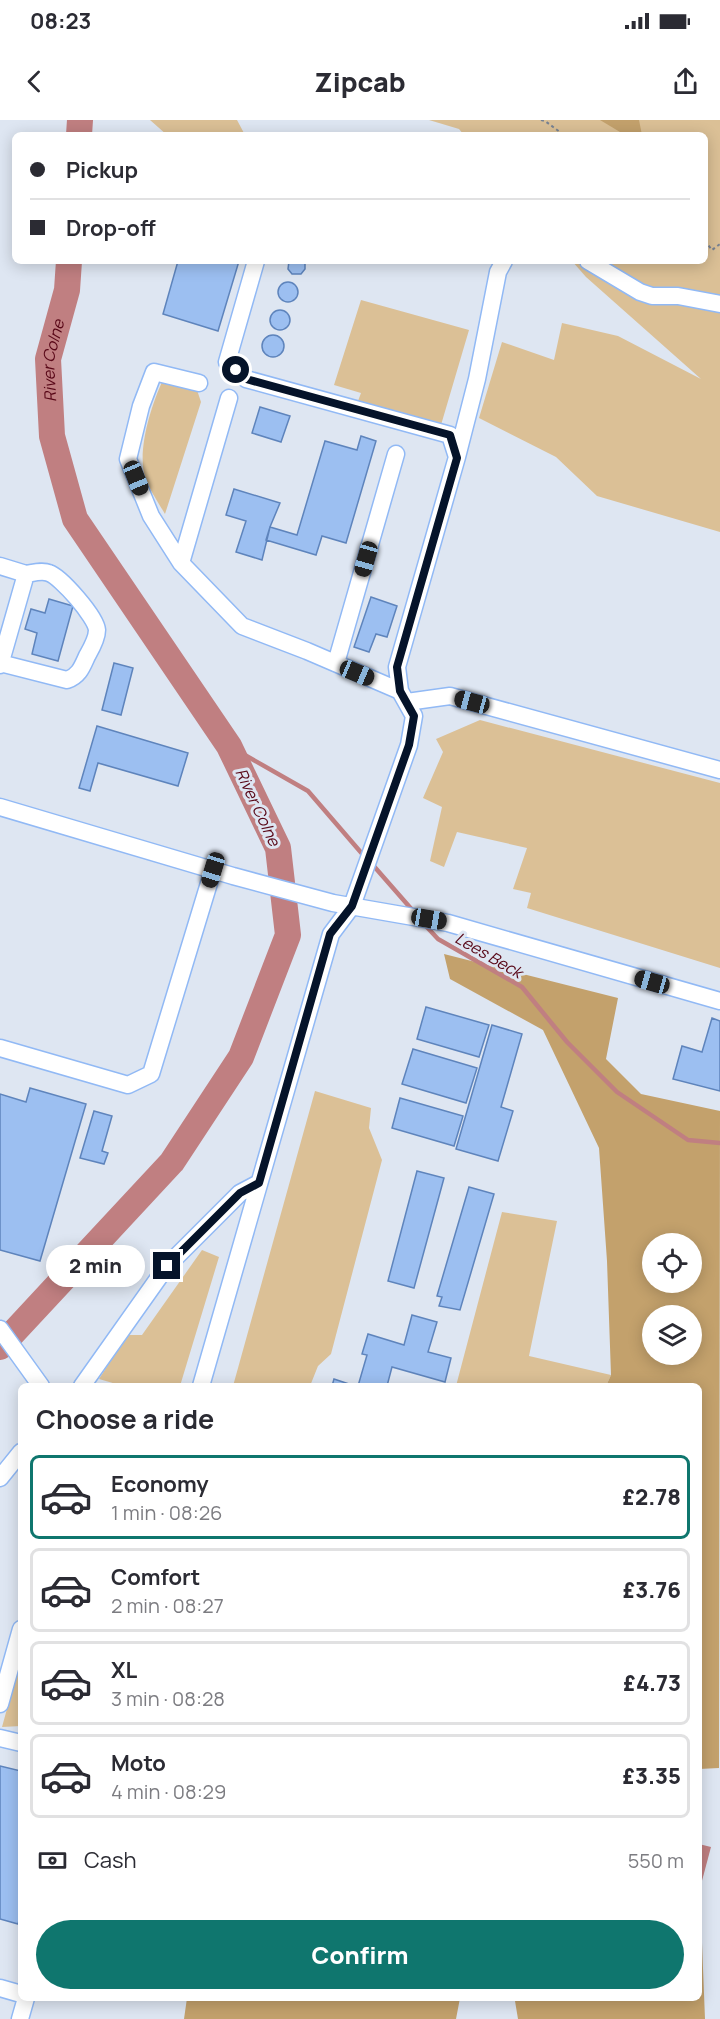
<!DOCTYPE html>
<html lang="en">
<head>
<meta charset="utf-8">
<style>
	:root { --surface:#fff; --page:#f2f2f3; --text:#2b2b33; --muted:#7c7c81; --line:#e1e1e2; --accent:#0f766e }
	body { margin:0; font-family:Manrope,sans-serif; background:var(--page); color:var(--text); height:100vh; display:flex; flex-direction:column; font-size:22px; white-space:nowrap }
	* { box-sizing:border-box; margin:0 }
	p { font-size:20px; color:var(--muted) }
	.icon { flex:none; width:33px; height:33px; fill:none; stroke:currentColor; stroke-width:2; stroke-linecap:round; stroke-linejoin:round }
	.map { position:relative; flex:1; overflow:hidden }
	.sheet { position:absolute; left:18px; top:1263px; width:684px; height:618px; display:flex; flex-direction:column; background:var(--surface); border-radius:9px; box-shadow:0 3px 15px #0003 }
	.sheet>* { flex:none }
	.hud { position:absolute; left:12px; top:12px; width:696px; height:132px; border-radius:9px; box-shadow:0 3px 15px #0003; display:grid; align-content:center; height:132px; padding:0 18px; background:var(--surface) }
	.buttons { position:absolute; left:642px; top:1113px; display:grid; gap:12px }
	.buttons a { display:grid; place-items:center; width:60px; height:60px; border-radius:50%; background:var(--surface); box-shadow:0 3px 15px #0003; font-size:30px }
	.end { position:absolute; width:27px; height:27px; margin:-14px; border:8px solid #051329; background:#fff; box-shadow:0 0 0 3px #fff }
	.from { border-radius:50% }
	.bubble { position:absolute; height:42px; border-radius:21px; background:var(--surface); box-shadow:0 3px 15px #0003; font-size:20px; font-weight:800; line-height:42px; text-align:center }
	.car { position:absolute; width:18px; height:36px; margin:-18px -9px; border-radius:8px; box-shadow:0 0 4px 2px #0007; background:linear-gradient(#222 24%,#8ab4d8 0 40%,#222 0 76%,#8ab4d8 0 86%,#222 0) }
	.hud b { display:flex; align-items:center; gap:21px; height:57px; font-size:22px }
	.hud b+b { border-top:2px solid var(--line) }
	.hud i { width:15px; height:15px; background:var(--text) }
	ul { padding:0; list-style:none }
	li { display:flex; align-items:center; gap:18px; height:84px; margin:0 12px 9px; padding:0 6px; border:3px solid var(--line); border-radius:9px }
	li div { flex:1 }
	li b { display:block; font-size:22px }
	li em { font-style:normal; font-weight:800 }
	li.current { border-color:var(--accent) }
	li>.icon { width:54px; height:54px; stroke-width:1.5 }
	h2 { padding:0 18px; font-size:27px; line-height:72px }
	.pay { display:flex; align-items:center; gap:15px; height:66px; padding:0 18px; font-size:22px }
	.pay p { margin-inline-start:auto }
	.button { display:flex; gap:12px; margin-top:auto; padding:12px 18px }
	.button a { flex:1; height:69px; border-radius:36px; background:var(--accent); color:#fff; font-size:24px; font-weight:800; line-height:69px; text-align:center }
	.status { display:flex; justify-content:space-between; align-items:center; height:42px; padding:0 30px; background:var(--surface); direction:ltr }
	.status svg { height:16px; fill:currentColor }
	header { display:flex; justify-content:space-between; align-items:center; height:78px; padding:0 18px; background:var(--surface); font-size:27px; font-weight:800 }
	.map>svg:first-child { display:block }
</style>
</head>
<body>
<div class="status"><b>08:23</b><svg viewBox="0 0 49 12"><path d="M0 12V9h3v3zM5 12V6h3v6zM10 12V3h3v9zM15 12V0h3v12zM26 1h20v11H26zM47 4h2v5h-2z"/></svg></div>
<header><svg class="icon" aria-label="back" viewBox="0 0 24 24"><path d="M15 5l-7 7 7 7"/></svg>Zipcab<svg class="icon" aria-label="share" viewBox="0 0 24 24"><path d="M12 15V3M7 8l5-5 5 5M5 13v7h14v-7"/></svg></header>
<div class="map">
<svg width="720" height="1899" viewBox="0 0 720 1899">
	<rect width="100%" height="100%" fill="#dee6f2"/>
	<!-- green -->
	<path fill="#dbc096" d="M150,0h87l8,15h-78z
		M429,0h291v412l-123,-36 -41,-39 -77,-39 23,-76 52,18 8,-37 56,13 83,43 -115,-102 -14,-16h133v-126h-241l-5,-6z
		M361,180l108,30 -28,95 -83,-24 3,-8 -27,-8z
		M162,262l35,8 4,12 -36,112c-7,-12 -16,-25 -20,-37 -8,-26 6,-71 17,-95z
		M480,600l240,63v185l-193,-60 4,-15 -18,-4 14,-41 -70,-16 -13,35 -14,-6 12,-54 -19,-9 20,-46 -7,-13z
		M315,971l56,17 -2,20 13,32 -51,194 -13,12 -8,20h-77z
		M502,1092l55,9 -28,135 82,19 -5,11h-150z
		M202,1130l17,7 -39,129h-57l-24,-7 28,-44h15z
		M21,1538v68l-19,1z"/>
	<!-- forest -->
	<path fill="#c3a16c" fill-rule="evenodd" d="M600,0h39l3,15h-17z
		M444,834l174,44 -12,61 35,35 79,17 -1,657 -20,1v-383h-93l5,-11 -4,-114 -8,-113 -56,-118 -93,-51zM652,1124h40v38h-40zM652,1196h40v38h-40z
		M699,1822l3,1 3,76h-187l-3,-18 -20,-3h204z
		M187,1878h273l-4,21h-272z"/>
	<!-- water -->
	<path fill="#c07f81" d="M699,1724l12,3 -12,45z"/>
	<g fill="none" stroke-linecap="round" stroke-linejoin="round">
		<!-- stream -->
		<path stroke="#c07f81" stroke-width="4.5" d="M229,626l79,45 56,65
			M372,744l42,48
			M425,805l13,14 84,48 45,55 50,50 71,48 32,3"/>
		<!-- river -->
		<g stroke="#c07f81" stroke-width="26">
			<path d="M79,15l1,-15"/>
			<path id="s1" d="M0,1227l172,-185 69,-105 47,-122 -10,-87 -49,-102 -154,-227 -23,-83 -4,-77 19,-69 2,-29"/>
		</g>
	</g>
	<!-- building -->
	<path fill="#9cbff1" stroke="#5e84bc" stroke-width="1.5" d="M178,141h61l-21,70 -55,-17z
		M289,141h16v8l-4,5h-9l-4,-5z
		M278 172a10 10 0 1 1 20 0a10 10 0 1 1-20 0Z
		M270 200a10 10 0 1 1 20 0a10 10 0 1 1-20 0Z
		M262 226a11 11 0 1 1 22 0a11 11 0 1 1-22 0Z
		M260,287l30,9 -9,26 -29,-9z
		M361,316l15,5 -30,102 -24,-7 -6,19 -50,-15 4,-13 27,8 28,-94 32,9z
		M234,369l46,14 -10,24 -8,33 -26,-8 10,-31 -20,-6z
		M371,477l26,9 -10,31 -11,-3 -7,18 -15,-5z
		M49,479l24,7 -15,55 -26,-7 5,-21 -12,-4 6,-20 14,4z
		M114,543l19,5 -12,47 -19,-5z
		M97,606l91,27 -10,33 -80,-23 -8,28 -11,-3z
		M426,887l63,18 -10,32 -62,-18z
		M712,898l8,3v70l-47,-12 9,-33 20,6z
		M492,905l30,9 -21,73 12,4 -15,50 -42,-12z
		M413,929l64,19 -11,35 -64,-19z
		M30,968l56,16 -46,157 -40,-11v-156l26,8z
		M400,978l63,18 -9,30 -62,-18z
		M94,991l18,5 -10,35 6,2 -4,11 -24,-6z
		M417,1051l27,7 -30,110 -26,-7z
		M469,1067l25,7 -34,116 -21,-4 3,-9 -5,-1z
		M412,1195l25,7 -9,30 23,6 -6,24 -53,-15 -5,19h-29l9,-31 -5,-1 6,-20 36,11z
		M334,1259l21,7h-23z
		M0,1646l21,5v87l-2,7 2,1v47l-3,11 -18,-5z"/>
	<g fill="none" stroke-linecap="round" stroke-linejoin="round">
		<!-- minor casing -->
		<g stroke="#91b9f5" stroke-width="19">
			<path id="minor" d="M256,141l-29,101 19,17 204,56 7,22 -60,210 3,24
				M588,141l52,31 12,4h26l42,8
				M199,263l-45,-11 -13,34 -13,53 23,57 30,47 61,63 65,25 93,40 14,25 -5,29 -57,161 -21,28 -130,452
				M457,337l20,-78 21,-107 6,-11
				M181,443l48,-165
				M0,446l26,8 -26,91
				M0,543l67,17c12,-4 15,-13 20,-24 4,-7 10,-17 10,-26 -1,-13 -36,-53 -48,-57 -7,-3 -16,0 -23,1
				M336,543l60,-209
				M407,582l43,-6 270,74
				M0,687l233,69 100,27 115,20 272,78
				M0,928l128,37 23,-11 62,-204
				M0,1209l41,57
				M82,1266l85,-120 73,-73 19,-10
				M0,1358l21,-26
				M0,1584l21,-75
				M0,1618l21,5
				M0,1868l21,6
				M20,1899l6,-21"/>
		</g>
		<!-- path -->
		<path stroke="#778293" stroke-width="2" stroke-dasharray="3 3" stroke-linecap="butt" d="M541,0l4,1 19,14
			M705,121l7,9 8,-6"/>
		<!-- minor -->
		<use href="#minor" stroke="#fff" stroke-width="16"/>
	</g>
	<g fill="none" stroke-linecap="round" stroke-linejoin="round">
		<!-- route -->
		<path stroke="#051329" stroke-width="8" d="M167,1146l73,-73 19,-10 71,-249 22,-28 57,-161 5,-29 -14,-25 -3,-24 60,-209 -7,-23 -204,-56 -10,-9"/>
	</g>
	<g text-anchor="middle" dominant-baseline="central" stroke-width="6" stroke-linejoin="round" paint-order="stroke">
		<!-- water labels -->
		<g font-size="16" font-style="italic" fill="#580717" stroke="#dee6f2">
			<text stroke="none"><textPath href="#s1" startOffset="1146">River Colne</textPath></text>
			<text transform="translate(258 687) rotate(65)">River Colne</text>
			<text transform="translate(489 835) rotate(30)">Lees Beck</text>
		</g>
	</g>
</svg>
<div class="buttons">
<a><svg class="icon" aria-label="locate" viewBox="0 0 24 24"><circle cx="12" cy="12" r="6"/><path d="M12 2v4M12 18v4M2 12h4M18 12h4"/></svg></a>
<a><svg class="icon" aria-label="layers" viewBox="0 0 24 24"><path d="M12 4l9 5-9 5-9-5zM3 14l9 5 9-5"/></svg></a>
</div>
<i class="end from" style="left:236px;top:250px"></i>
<i class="end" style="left:167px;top:1146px"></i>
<div class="bubble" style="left:46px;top:1125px;width:99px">2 min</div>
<i class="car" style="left:136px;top:358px;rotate:158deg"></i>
<i class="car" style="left:366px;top:439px;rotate:196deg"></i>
<i class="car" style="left:357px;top:553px;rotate:113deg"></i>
<i class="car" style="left:472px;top:582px;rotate:285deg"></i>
<i class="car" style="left:213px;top:750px;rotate:197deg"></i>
<i class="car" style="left:429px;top:799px;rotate:100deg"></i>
<i class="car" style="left:652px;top:862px;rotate:286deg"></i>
<div class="hud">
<b><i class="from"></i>Pickup</b>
<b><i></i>Drop-off</b>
</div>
<section class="sheet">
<h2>Choose a ride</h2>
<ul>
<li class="current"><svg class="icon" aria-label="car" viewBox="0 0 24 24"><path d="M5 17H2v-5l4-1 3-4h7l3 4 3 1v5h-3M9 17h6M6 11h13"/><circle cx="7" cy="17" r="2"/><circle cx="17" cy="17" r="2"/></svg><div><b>Economy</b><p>1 min · 08:26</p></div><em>£2.78</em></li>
<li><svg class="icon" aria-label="car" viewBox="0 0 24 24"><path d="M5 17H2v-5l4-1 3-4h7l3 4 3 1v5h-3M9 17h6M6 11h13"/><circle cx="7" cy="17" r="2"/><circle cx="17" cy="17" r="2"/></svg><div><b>Comfort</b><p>2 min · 08:27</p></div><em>£3.76</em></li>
<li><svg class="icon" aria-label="car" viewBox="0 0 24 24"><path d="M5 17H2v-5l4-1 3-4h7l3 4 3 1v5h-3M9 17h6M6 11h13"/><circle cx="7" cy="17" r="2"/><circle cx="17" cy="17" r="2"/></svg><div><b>XL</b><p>3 min · 08:28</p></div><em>£4.73</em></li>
<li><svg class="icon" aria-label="car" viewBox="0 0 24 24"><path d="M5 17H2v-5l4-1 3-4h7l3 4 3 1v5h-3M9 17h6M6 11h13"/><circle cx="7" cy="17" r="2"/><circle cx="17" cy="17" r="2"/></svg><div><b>Moto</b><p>4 min · 08:29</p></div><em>£3.35</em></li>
</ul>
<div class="pay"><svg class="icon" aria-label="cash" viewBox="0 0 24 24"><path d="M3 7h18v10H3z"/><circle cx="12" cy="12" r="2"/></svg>Cash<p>550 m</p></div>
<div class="button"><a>Confirm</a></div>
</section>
</div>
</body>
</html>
